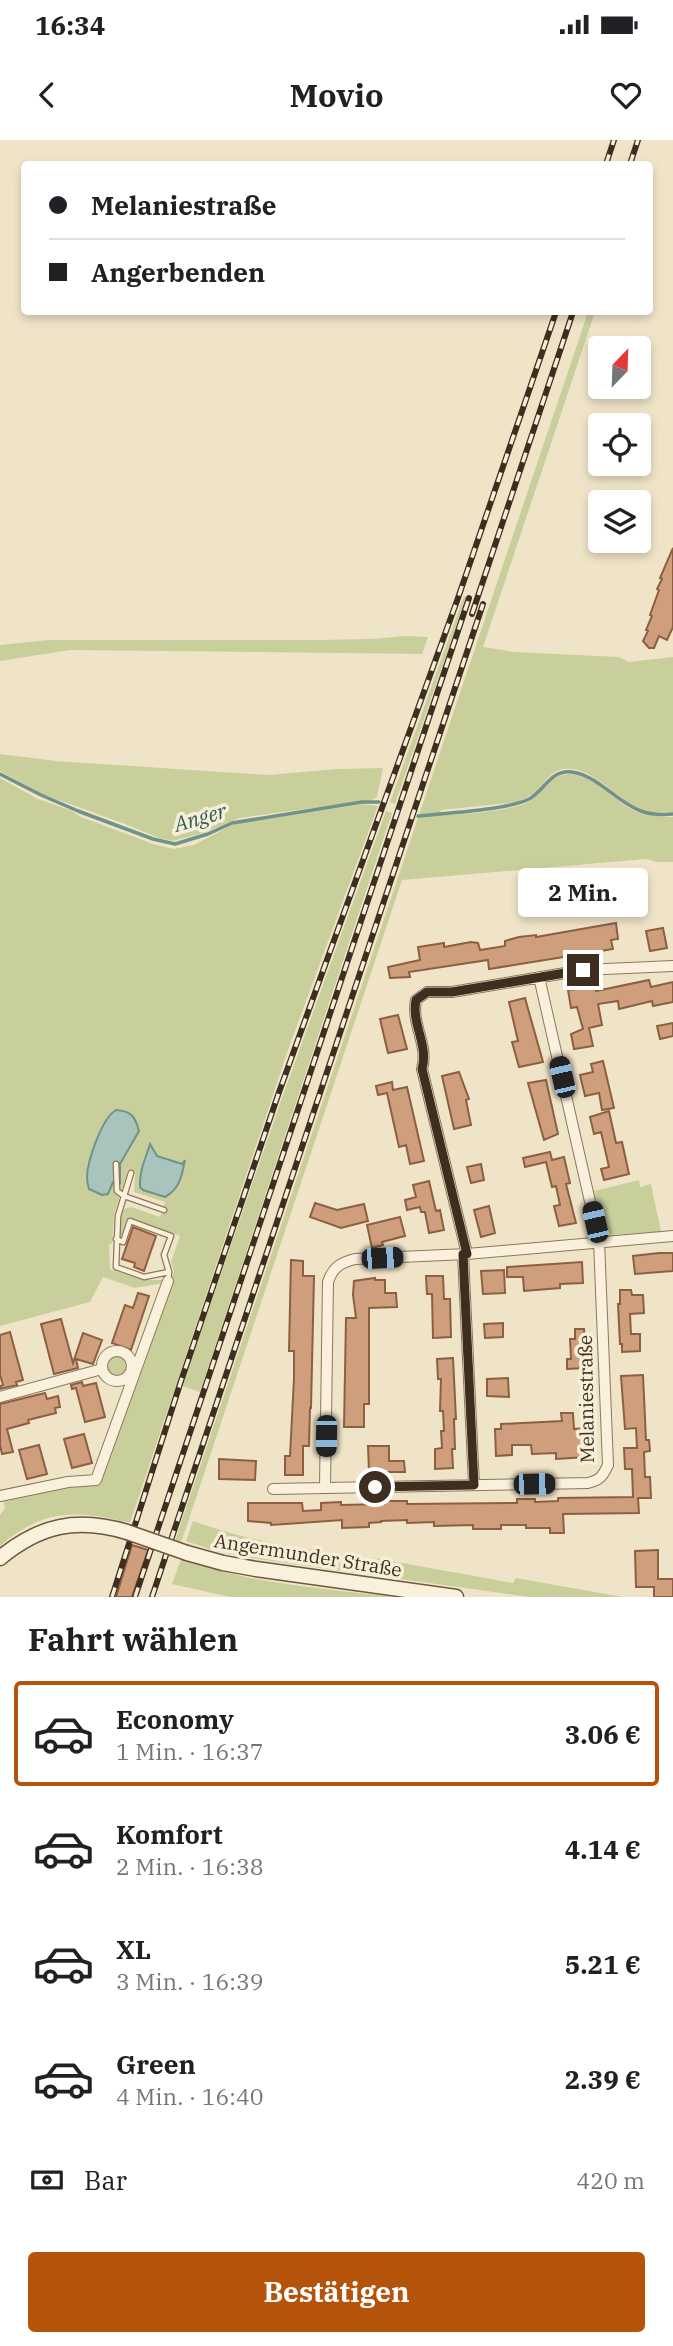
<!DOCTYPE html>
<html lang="de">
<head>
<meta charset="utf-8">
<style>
	:root { --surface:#fff; --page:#f2f2f2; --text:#202124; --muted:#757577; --line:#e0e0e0; --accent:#b45309 }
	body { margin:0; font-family:"IBM Plex Serif",serif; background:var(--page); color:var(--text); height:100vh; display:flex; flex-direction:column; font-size:26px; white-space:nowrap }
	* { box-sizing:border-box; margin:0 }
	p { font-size:23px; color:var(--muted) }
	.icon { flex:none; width:38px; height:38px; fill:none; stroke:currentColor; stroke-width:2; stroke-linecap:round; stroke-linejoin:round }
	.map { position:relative; height:1457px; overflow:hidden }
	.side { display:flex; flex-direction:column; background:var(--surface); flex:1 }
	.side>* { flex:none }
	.hud { position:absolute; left:21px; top:21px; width:632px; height:154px; border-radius:7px; box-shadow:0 4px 10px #0003; display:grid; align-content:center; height:154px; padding:0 28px; background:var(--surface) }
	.needle { width:46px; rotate:23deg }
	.buttons { position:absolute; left:588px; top:196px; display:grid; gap:14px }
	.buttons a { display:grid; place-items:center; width:63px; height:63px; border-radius:7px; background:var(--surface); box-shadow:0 4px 10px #0003; font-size:35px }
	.end { position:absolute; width:32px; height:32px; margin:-16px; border:9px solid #3d2e20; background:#fff; box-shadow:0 0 0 4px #fff }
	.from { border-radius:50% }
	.bubble { position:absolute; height:49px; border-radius:7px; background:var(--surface); box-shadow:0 4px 10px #0003; font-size:23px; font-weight:700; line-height:49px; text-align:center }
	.car { position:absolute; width:21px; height:42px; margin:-21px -10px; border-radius:9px; box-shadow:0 0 5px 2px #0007; background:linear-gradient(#222 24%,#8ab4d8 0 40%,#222 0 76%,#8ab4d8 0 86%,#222 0) }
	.hud b { display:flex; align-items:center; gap:24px; height:66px; font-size:26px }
	.hud b+b { border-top:2px solid var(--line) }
	.hud i { width:18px; height:18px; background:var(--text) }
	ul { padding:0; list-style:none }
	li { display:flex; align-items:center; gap:21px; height:105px; margin:0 14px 10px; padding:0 14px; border:4px solid transparent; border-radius:7px }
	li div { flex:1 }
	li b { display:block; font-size:26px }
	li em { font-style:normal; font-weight:700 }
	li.selected { border-color:var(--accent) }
	li>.icon { width:63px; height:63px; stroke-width:1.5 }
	h2 { padding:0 28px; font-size:32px; line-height:84px }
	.pay { display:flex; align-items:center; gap:18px; height:77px; padding:0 28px; font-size:26px }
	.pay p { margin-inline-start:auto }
	.cta { display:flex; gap:14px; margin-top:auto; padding:14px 28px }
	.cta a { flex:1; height:80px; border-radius:7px; background:var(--accent); color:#fff; font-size:28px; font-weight:700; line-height:80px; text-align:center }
	.status { display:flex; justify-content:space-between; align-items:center; height:49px; padding:0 35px; background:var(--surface); direction:ltr }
	.status svg { height:19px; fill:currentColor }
	header { display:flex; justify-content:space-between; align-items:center; height:91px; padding:0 28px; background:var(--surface); font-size:32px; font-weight:700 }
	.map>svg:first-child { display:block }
</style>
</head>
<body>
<div class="status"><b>16:34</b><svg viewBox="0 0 49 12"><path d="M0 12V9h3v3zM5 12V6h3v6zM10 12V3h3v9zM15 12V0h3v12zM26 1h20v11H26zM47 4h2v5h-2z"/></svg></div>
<header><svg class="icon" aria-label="back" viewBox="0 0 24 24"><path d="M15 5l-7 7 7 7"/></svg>Movio<svg class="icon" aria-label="heart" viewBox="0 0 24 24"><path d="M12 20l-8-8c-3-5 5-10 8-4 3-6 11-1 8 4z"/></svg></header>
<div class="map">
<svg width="673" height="1457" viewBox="0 0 673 1457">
	<rect width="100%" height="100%" fill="#f0e4c8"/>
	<!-- green -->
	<path fill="#c9cf9b" d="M588,172h7l-112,335 31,5 105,5 10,5 44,-5v155c-11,0 -21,1 -32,-3 -24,-9 -49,-43 -76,-40 -14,1 -20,14 -29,22 -6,5 -12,8 -19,11l-76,8 -1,5c20,0 68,-4 86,-12 17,-7 23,-29 44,-29 23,1 42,24 61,35 13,7 28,7 42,8v45h-16l-11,-3 -244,21 -221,663 -6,-2z
		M464,456l2,1 -71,207 -5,-2z
		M406,496l22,1 -6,17 -352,-4 -70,11v-16l49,-5h266l57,-1z
		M0,614l56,7 212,14 69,-6 46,-1 -6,29 -5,3 -133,18 -32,14 -34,9 -14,-3 -34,-14 -83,-30 -42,-23z
		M0,638l38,21 32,11 11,7 75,28 18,4 20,-4 40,-21 129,-20 15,2 -90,244 -158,473c-53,-13 -86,-15 -130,23v-31l5,-7 -3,-12 96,-15 76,-209 -3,-10 9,-26 -50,-18 -3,2 -5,15 -3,1 1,-18 4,-9 7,-2 29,10 5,-15 -31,-10 1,-19 -7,-3 -14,45 -2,28 -3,2 1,24 32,11h23l-2,3 -28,5 -32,-11 -13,25 -90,24z
		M386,671l6,2 -192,579 -18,-6 100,-288z
		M639,1040l1,7 11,-3 10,48 -50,3 -9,-10 -8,-34z
		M106 1226a11 11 0 1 1 22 0a11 11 0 1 1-22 0Z
		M193,1381c55,21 123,29 182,39v-2l138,25 3,-5 107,19h-94l-265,-37 -52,-10 -26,-9z
		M182,1417c59,27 144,31 210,40h-162l-58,-13z"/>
	<!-- water -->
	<path fill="#a9c4bc" stroke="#6f938a" stroke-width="2" d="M116,970c15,1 19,6 23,21l-19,33v19l-7,-1 -5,12 -6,1 -13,-6c-1,-4 -2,-7 -2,-11 0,-17 15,-60 29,-68z
		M150,1004l7,12 25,8 3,-4c-3,15 -5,29 -20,37l-22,-7 -3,-3c-1,-17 6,-29 10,-43z"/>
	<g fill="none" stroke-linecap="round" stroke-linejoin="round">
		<!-- stream -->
		<path stroke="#6f938a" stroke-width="3.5" d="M0,634l41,21 37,16 75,28 22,5 33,-10 24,-11 130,-21h17
			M418,676c26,-3 90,-6 111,-17 15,-8 22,-30 43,-27 27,4 44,30 69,39 11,4 21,4 32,3"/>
	</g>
	<!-- building -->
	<path fill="#cf9f7d" stroke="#8d5f41" stroke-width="2" d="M673,408v79l-6,13 -8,-4 -5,12h-5l-6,-7 5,-10 -2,-1 6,-14 -2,-1 9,-25 -2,-1 5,-10 -2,-1z
		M616,783l2,16 -7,1 2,9 -124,20 -1,-9 -79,12 1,5 -20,1 -2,-11 32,-7 -2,-13 26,-4v4l27,-5 7,1 2,7 25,-4v-5l14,-4 17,-2v2z
		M663,788l4,20 -17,3 -4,-20z
		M649,840l2,7 22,-5v20l-20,4 -1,-5 -33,8 -1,-8 -20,3 4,21 -13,3 4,18 -19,3 -3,-15 12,-5 -6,-22 -6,1 -3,-18 27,-3 1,4z
		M525,858l18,64 -24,5 -7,-25 6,-1 -9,-39z
		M398,875l9,34 -19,4 -8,-34z
		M673,883v13l-13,3 -3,-13z
		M603,921l11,47 -12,2 -3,-17 -14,3 -5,-21 13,-3 -2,-8z
		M459,932l10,27 -3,1 5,25 -17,4 -12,-53z
		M546,940l12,54 -14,6 -16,-57z
		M392,942l1,8 14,-3 17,74 -14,3 -4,-19 -7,2 -12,-54 -9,2 -2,-9z
		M609,971l7,32 6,-1 7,32 -25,6 -3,-11 8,-2 -8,-35 -7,2 -4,-17z
		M550,1012l2,8 12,-3 6,26 -4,1 10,39 -17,3 -5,-20 6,-1 -4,-19 -4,1 -6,-25 -21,5 -2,-9z
		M481,1024l3,16 -13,3 -4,-16z
		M429,1041l7,30 4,-1 4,20 -15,3 -4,-21h-4l-1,-5 -13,3 -2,-10 11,-3 -3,-12z
		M315,1063l22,7 27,-6 4,17 -27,7 -31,-11z
		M489,1066l6,27 -14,4 -7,-27z
		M400,1077l5,19 -23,6 1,3 -11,3 -5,-23z
		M133,1087l23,9 -12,35 -10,-4 1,-4 -13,-4z
		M659,1113h14v18l-38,3 -2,-18z
		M291,1120l12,1v15h11l-3,132h-1l-1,38h-6v29h-18v-19h5l4,-78v-27h-5z
		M582,1122l1,21 -23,1v4l-36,3 -1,-14h-16v-10z
		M504,1130l1,23 -22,1 -2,-23z
		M426,1136h17l1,23h6l1,38 -18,1 -1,-44h-5z
		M375,1138v2h10v13h11l1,14 -28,1v96h-5v23h-20l2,-109h10l-3,-23 1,-14z
		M620,1150h11l1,5h11l1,18 -14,1 1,20h9v17l-18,1v-8h-2l-2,-40h2z
		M138,1153l11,3 -18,54 -19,-7 13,-38 8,3z
		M61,1179l12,44 10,-30 19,7 -9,24 -17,-5 2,9 -24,6 -13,-50z
		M503,1183v14l-18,1 -1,-14z
		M575,1189h9l2,39 -19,1v-10h4l-1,-20h5z
		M10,1192l13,48 -7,2 1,3 -17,4v-3l3,-1 -3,-10v-40z
		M453,1218l3,61h-2l1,30h-3l1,19 -18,1v-20l7,-1 -1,-17h3l-1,-20h-3l1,-32h-3l-1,-20z
		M643,1235l3,65h3l1,11 -6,1 1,25h5l1,21h-13l1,15 -76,1 1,19h-14v-5h-24v-3h-25v4h-28v-4l-39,1v-4l-27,1v-3l-26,1v1l-12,1v4l-27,1v-8l-71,5v-2l-23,-2v-18h54l1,8 18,-1v-7l20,-1v3l44,-1v-3h22v3l110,-1v-4h18v3l23,-1v-3l75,-1 -1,-28h-7l-1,-21h13l-1,-20 -11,1 -4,-53z
		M508,1238l1,19 -22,-1v-17z
		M82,1242l1,4 13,-3 9,34 -20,5 -9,-34 -4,1 -1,-4z
		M45,1253l2,6 11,-3 2,11 -5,1 1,5 -28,7 1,3 -22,6 6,23 -11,2 -2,-9v-41z
		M561,1273h12l1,16 12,-1 2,18h-2l1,11 -31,2v-6l-24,1 -1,-9h-19v10l-16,1 -1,-27h6v-5l61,-3z
		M84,1294l8,29 -20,5 -8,-29z
		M39,1305l8,29 -20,5 -8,-29z
		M368,1306h21v15h15l1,11h-36z
		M219,1319l37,2 -1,19 -36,-1z
		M132,1405l16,5 -16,47h-16z
		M658,1410v29h15v18h-19v-10h-18l-1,-36z"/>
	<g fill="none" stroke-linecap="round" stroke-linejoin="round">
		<!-- service casing -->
		<g stroke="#8d765c" stroke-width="7">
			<path id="service" d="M116,1024l1,27 7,5 40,14
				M131,1033l-13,43 -2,51 28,10 25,-5 -1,9
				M116,1099l7,3 7,-21 41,15 -7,19 5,17"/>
		</g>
		<!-- minor casing -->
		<g stroke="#8d765c" stroke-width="12">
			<path id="minor" d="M463,1114l11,231
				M467,1114l-45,-185c7,-24 -11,-44 -6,-69l11,-8h25l131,-22 90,-4
				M102 1226a15 15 0 1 1 30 0a15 15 0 1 1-30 0Z
				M0,1257l102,-28
				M325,1347l3,-205c5,-15 12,-19 27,-23l112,-5 206,-18
				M273,1349l315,-6c12,-3 15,-7 20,-18l-9,-224 -60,-264
				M0,1356l68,-14 28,-2 72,-199"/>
		</g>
		<!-- secondary casing -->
		<g stroke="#6f573f" stroke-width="17">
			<path id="secondary" d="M187,1413l36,10 33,6 200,28
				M0,1418c40,-33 77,-41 127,-26"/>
		</g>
		<!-- service -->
		<use href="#service" stroke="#faf1dc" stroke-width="4.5"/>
		<!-- minor -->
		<use href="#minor" stroke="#faf1dc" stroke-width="10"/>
		<!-- secondary -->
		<use href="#secondary" stroke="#faf1dc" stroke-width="14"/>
		<!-- rail casing -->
		<g stroke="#3d2e20" stroke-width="6">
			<path id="rail" d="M606,24l8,-24
				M630,24l8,-24
				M472,474l101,-302
				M112,1457l68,-213 98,-289 180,-497 98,-286
				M135,1457l334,-999
				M152,1457l331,-993"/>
		</g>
		<!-- rail -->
		<use href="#rail" stroke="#f7eed8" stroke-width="3.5" stroke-dasharray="10" stroke-linecap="butt"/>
		<!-- secondary-bridge casing -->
		<g stroke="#6f573f" stroke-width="17" stroke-linecap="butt">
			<path id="secondary-bridge" d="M127,1392l60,21"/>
		</g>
		<!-- secondary-bridge -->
		<use href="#secondary-bridge" stroke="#faf1dc" stroke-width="14"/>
	</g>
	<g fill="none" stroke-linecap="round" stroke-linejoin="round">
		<!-- route -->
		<path stroke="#3d2e20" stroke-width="9" d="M375,1347l99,-2 -11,-231h4l-45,-185c7,-24 -11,-45 -6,-69l11,-8h25l131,-22"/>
	</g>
	<g text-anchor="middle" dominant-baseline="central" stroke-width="7" stroke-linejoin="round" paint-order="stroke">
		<!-- street labels -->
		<g font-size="19" fill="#3d2e20" stroke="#f7eed8">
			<text transform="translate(586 1259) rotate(-91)">Melaniestraße</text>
			<text transform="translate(308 1415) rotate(9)">Angermunder Straße</text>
		</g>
		<!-- water labels -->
		<g font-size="21" font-style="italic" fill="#2f5d5a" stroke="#f7eed8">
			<text transform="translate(200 677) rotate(-16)">Anger</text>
		</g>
	</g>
</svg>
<div class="buttons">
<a><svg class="needle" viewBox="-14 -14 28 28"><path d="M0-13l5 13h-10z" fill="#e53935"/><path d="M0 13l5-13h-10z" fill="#757577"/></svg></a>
<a><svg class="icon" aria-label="locate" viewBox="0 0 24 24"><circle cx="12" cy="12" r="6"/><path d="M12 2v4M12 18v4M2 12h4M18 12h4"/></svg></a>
<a><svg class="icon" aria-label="layers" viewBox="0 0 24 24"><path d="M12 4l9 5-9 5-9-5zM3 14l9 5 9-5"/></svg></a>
</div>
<i class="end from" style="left:375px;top:1347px"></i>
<i class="end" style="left:583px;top:830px"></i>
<div class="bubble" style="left:518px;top:728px;width:130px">2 Min.</div>
<i class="car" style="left:562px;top:937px;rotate:347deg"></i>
<i class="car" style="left:595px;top:1082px;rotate:347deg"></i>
<i class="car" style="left:382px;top:1118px;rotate:87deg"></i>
<i class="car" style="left:326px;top:1296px;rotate:181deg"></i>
<i class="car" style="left:534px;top:1344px;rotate:89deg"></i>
<div class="hud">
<b><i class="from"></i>Melaniestraße</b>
<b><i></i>Angerbenden</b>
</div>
</div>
<section class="side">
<h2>Fahrt wählen</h2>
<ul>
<li class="selected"><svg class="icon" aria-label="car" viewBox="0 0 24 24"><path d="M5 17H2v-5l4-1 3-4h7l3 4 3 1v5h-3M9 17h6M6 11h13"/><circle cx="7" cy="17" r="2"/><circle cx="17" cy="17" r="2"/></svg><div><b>Economy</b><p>1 Min. · 16:37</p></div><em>3.06 €</em></li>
<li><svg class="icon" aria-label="car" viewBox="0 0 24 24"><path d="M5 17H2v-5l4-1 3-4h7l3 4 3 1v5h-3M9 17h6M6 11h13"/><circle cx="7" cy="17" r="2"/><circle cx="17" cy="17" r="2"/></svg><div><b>Komfort</b><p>2 Min. · 16:38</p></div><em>4.14 €</em></li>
<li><svg class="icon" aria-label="car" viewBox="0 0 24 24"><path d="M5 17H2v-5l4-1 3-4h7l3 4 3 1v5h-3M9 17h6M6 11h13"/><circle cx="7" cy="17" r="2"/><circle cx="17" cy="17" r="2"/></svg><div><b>XL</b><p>3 Min. · 16:39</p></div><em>5.21 €</em></li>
<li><svg class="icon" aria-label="car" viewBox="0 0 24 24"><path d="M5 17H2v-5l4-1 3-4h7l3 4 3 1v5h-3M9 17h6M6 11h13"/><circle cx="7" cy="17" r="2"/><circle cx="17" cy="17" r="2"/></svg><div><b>Green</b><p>4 Min. · 16:40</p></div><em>2.39 €</em></li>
</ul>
<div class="pay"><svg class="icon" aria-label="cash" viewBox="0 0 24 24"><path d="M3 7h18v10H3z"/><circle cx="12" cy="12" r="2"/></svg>Bar<p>420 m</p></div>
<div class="cta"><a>Bestätigen</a></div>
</section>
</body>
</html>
